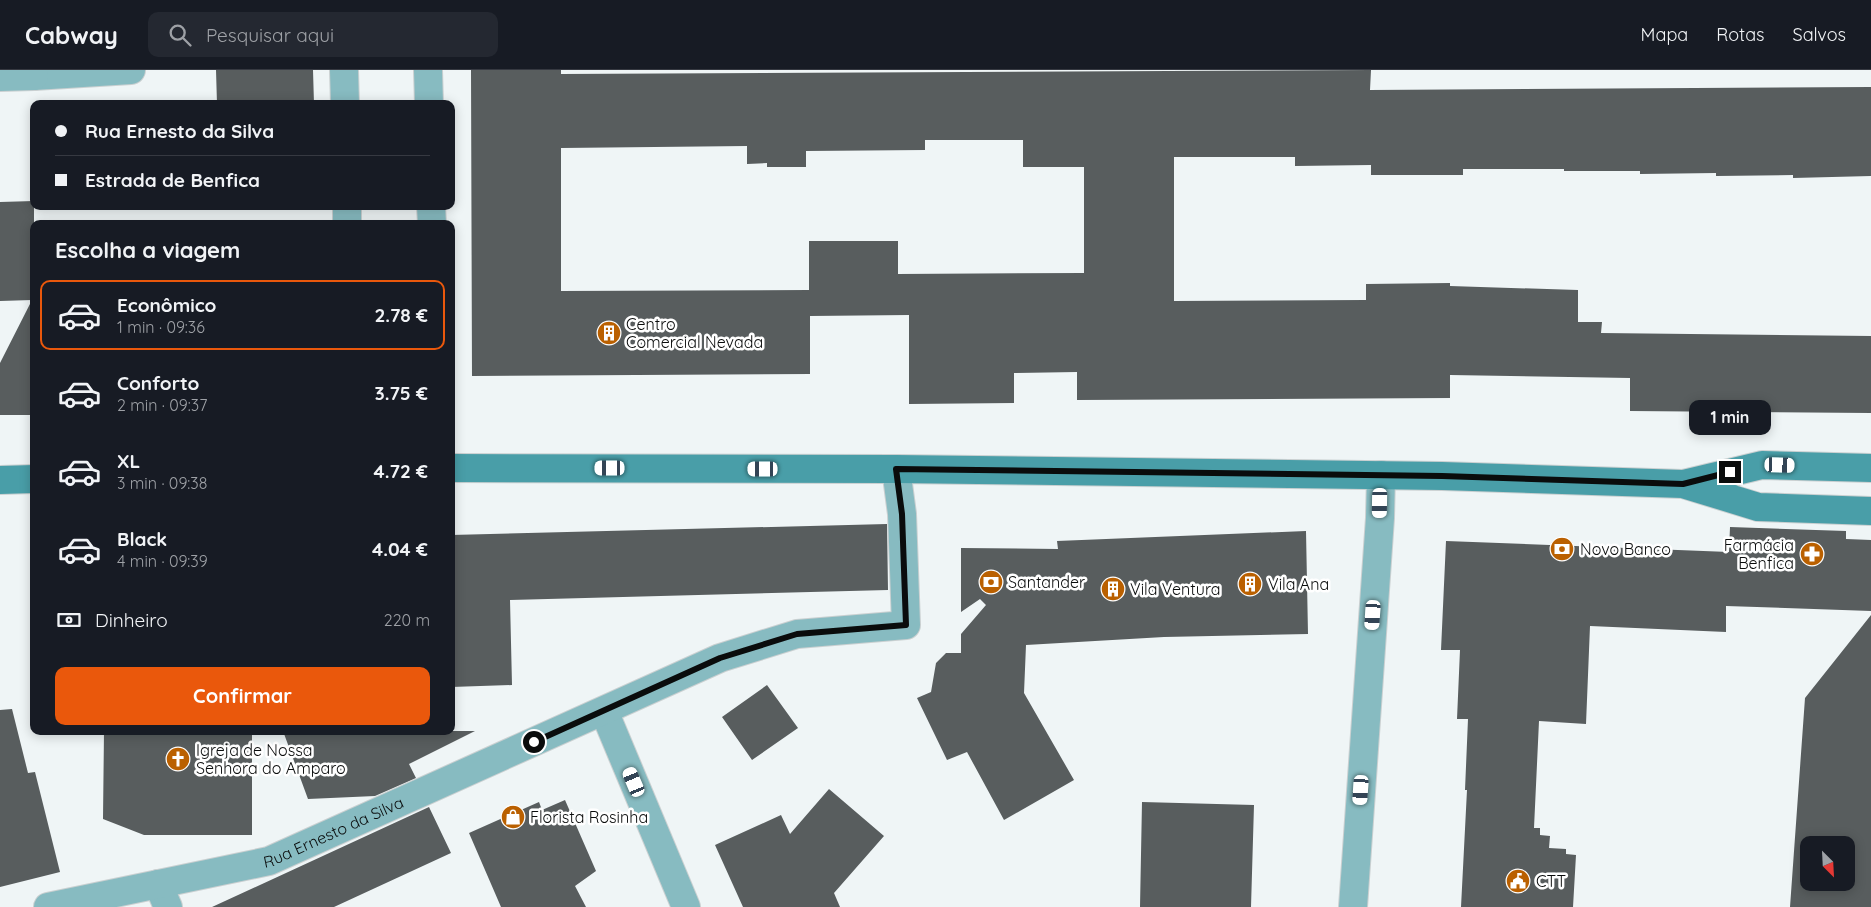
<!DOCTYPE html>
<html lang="pt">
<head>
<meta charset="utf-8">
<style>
	:root { --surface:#171b24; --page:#242831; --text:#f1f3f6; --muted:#9ea1a6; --line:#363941; --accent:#ea580c }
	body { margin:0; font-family:Quicksand,sans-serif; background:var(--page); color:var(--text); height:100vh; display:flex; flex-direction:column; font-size:19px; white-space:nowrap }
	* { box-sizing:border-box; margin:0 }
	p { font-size:16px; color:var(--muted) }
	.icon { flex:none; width:28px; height:28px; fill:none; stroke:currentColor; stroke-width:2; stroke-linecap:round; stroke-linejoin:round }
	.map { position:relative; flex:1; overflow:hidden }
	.details { position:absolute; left:30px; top:150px; width:425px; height:515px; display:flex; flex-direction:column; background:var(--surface); border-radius:10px; box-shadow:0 2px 12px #0003 }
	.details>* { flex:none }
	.banner { position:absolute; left:30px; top:30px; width:425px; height:110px; border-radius:10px; box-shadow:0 2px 12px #0003; display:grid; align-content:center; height:110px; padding:0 25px; background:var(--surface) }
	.needle { width:32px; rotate:156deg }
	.tools { position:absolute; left:1800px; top:766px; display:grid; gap:10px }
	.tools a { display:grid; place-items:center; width:55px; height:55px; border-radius:10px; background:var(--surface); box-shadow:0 2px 12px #0003; font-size:25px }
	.end { position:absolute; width:22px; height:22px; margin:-11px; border:6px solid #0a0c0c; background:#fff; box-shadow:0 0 0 2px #fff }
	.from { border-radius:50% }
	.bubble { position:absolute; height:35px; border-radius:10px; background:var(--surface); box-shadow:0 2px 12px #0003; font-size:16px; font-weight:700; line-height:35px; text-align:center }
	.car { position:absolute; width:15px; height:30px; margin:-15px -8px; border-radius:6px; box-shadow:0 0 4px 1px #0007; background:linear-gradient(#fff 24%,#345 0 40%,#fff 0 76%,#345 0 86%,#fff 0) }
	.banner b { display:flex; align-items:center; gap:18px; height:48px; font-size:19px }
	.banner b+b { border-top:1px solid var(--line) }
	.banner i { width:12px; height:12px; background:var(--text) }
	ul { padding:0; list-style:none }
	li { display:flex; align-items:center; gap:15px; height:70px; margin:0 10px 8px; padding:0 15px; border:2px solid transparent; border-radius:10px }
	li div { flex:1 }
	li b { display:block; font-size:19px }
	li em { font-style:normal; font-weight:700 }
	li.active { border-color:var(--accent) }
	li>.icon { width:45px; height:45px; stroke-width:1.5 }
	h2 { padding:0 25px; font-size:22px; line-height:60px }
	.pay { display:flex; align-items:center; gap:12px; height:55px; padding:0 25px; font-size:19px }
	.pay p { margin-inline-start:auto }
	.button { display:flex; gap:10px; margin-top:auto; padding:10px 25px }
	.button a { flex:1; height:58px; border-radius:10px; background:var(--accent); color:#fff; font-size:20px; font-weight:700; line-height:58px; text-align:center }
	header { display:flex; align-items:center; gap:30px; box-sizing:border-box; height:70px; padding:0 25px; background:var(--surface); border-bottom:1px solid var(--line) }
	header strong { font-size:24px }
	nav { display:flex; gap:28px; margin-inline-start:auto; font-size:18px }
	.search { width:350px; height:45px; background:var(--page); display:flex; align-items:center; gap:12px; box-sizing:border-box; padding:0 18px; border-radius:10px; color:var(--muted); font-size:19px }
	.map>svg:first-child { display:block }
</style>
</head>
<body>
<header>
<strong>Cabway</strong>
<div class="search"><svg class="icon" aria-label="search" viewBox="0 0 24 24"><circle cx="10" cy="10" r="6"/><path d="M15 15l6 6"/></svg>Pesquisar aqui</div>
<nav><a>Mapa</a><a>Rotas</a><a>Salvos</a></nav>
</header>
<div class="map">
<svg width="1871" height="837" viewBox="0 0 1871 837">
	<rect width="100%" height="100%" fill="#eff5f6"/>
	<!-- building -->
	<path fill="#585d5e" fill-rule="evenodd" d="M216,0h97l1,34h-97z
		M471,0h90v4l810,-4 -1,20 501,-3v89l-78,2v-3l-77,1v-3l-76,1v-3h-76v-2h-101v6h-92v-10l-76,1v-9h-121v144l192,-1v-16l84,-1v3l128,4v32h24l-1,11 270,3v77l-241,-2v-33l-180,-3v23l-373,2v-28l-63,1v30l-105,1v-89l-99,1v58l-338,2zM925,70h98v27h61v106l-186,1v-33h-89v49l-248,1v-143l186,-2v18l20,-1v4h39v-16l119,-1z
		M34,131v214h-34v-52l32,-63 -32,1v-99z
		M887,454l1,66 -378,10 2,85 -61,2v-152z
		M1730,457l116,4v8l25,1v71l-145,-5v26l-136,-6 -4,98 -47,-3 -5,107h6v7l10,1 -1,12 17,1v5l10,1 -3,52h-112l6,-117h-2l3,-71h-11l3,-69h-19l5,-109 283,11z
		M1306,461l2,103 -144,3 -138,8 -2,48 50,87 -70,40 -37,-68 -20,8 -30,-62 14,-6 5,-29 10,-10h15v-19l25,-29 -6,-6 -19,13v-64l97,1 -1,-8z
		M1871,545v292h-81l15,-209zM1809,775h37v37h-37z
		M767,615l31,43 -46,32 -30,-43z
		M12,639l16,64 7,-1 25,100 -60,15v-177z
		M104,661h148v104h-108l-41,-16z
		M283,661h192l-66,33 7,14 -41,18 -67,3z
		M829,719l55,47 -50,57 6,14h-97l-28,-62 66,-30 9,19z
		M565,730l31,71 -21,15 11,21h-85l-32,-74 70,-31 3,8z
		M1142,732l112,3 -3,102h-111z
		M429,737l22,46 -117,54h-122z"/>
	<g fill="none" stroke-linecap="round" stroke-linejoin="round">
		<!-- street casing -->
		<g stroke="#cad0d1" stroke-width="30">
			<g id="street">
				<path d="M34,0v6l97,-6"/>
				<path d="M344,0l1,34"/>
				<path d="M428,0l1,34"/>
				<path d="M0,7l34,-1"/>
				<path d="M347,136v18"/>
				<path d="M431,136l1,18"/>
				<path d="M604,641l82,196"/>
				<path d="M158,814l10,23"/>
				<path id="s1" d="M48,837l221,-46 451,-203 77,-24 109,-9 -4,-111 -6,-45"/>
				<path d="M1353,837l27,-389 1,-43"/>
			</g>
		</g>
		<!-- secondary casing -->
		<g stroke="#cad0d1" stroke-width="30">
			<path id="secondary" d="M451,398l445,1 546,7 241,8 79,-19 109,3
				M0,410l34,-1
				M1683,414l75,23 113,4"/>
		</g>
		<!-- street -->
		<use href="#street" stroke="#87bbc1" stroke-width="28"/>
		<!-- secondary -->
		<use href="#secondary" stroke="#499ea8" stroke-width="28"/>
	</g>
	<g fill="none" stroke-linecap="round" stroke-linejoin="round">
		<!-- route -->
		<path stroke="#0a0c0c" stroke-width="6" d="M534,672l186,-84 77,-24 109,-9 -4,-111 -6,-45 546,7 241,8 47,-12"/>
	</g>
	<!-- icons -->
	<defs>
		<g id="building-disc" transform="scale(1.25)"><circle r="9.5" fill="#ba6000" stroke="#fff"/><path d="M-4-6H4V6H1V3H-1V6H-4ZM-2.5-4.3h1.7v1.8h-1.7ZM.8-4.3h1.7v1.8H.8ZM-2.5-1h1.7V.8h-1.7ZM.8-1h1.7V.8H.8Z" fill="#fff"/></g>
		<g id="bank-disc" transform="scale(1.25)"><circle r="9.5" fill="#ba6000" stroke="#fff"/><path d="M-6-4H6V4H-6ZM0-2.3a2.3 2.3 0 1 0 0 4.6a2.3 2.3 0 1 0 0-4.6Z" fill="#fff"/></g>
		<g id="pharmacy-disc" transform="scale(1.25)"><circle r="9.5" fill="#ba6000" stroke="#fff"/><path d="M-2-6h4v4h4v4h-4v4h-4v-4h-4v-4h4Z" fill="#fff"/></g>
		<g id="church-disc" transform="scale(1.25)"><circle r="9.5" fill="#ba6000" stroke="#fff"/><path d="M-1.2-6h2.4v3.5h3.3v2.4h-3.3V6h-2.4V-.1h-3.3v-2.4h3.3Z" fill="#fff"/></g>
		<g id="shop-disc" transform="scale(1.25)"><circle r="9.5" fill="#ba6000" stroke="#fff"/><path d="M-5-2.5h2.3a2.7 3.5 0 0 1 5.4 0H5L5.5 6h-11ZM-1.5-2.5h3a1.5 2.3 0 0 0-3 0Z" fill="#fff"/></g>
		<g id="civic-disc" transform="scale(1.25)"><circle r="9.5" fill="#ba6000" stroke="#fff"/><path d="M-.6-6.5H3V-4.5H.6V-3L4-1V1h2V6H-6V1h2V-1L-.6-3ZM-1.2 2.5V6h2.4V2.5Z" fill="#fff"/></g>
	</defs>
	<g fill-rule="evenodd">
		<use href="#building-disc" x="609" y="263"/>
		<use href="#bank-disc" x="1562" y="479"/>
		<use href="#pharmacy-disc" x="1812" y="484"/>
		<use href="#bank-disc" x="991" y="512"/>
		<use href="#building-disc" x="1250" y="514"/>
		<use href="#building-disc" x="1113" y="519"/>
		<use href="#church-disc" x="178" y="689"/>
		<use href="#shop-disc" x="513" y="747"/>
		<use href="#civic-disc" x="1518" y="811"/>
	</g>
	<g text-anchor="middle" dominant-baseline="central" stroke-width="5" stroke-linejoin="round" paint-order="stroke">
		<!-- poi labels -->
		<g font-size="16" fill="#0a0c0c" stroke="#fff" text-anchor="start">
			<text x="626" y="254">Centro<tspan x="626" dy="18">Comercial Nevada</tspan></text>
			<text x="1794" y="475" text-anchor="end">Farmácia<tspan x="1794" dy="18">Benfica</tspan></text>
			<text x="1580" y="479">Novo Banco</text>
			<text x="1008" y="512">Santander</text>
			<text x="1268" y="514">Vila Ana</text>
			<text x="1130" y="519">Vila Ventura</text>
			<text x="196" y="680">Igreja de Nossa<tspan x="196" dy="18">Senhora do Amparo</tspan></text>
			<text x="530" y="747">Florista Rosinha</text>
			<text x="1536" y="811">CTT</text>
		</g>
		<!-- street labels -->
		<g font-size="16" fill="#0a0c0c" stroke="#fff">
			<text stroke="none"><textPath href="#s1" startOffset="296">Rua Ernesto da Silva</textPath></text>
		</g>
	</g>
</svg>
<div class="tools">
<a><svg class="needle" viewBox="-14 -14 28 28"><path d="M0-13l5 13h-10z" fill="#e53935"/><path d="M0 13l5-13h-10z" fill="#9ea1a6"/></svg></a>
</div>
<i class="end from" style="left:534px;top:672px"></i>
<i class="end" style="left:1730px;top:402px"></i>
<div class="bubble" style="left:1689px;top:330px;width:82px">1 min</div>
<i class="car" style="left:1780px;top:395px;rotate:92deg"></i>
<i class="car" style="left:610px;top:398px;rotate:270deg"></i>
<i class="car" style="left:763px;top:399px;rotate:270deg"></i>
<i class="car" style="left:1380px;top:433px;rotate:181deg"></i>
<i class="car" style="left:1373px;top:545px;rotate:184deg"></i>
<i class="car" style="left:634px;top:712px;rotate:337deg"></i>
<i class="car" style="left:1361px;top:720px;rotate:184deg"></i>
<div class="banner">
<b><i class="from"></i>Rua Ernesto da Silva</b>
<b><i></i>Estrada de Benfica</b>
</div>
<section class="details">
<h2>Escolha a viagem</h2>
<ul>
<li class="active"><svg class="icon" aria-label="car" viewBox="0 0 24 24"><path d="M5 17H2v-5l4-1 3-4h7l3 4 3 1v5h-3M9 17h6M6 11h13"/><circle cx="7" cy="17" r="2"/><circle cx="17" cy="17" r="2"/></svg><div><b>Econômico</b><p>1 min · 09:36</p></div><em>2.78 €</em></li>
<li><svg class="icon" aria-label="car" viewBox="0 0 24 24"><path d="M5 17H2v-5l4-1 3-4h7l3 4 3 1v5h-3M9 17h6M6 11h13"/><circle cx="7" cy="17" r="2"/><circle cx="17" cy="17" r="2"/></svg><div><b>Conforto</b><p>2 min · 09:37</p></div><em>3.75 €</em></li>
<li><svg class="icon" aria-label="car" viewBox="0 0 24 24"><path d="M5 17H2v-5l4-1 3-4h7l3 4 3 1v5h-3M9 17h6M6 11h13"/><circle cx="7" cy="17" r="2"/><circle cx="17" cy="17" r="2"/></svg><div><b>XL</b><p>3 min · 09:38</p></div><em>4.72 €</em></li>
<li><svg class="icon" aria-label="car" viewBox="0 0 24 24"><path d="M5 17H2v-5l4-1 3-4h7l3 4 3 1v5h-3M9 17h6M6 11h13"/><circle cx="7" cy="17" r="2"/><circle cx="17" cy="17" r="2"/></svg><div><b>Black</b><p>4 min · 09:39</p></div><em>4.04 €</em></li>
</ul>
<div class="pay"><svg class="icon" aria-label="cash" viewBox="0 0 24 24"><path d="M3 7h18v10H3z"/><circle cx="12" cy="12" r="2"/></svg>Dinheiro<p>220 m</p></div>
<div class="button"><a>Confirmar</a></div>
</section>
</div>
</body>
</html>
